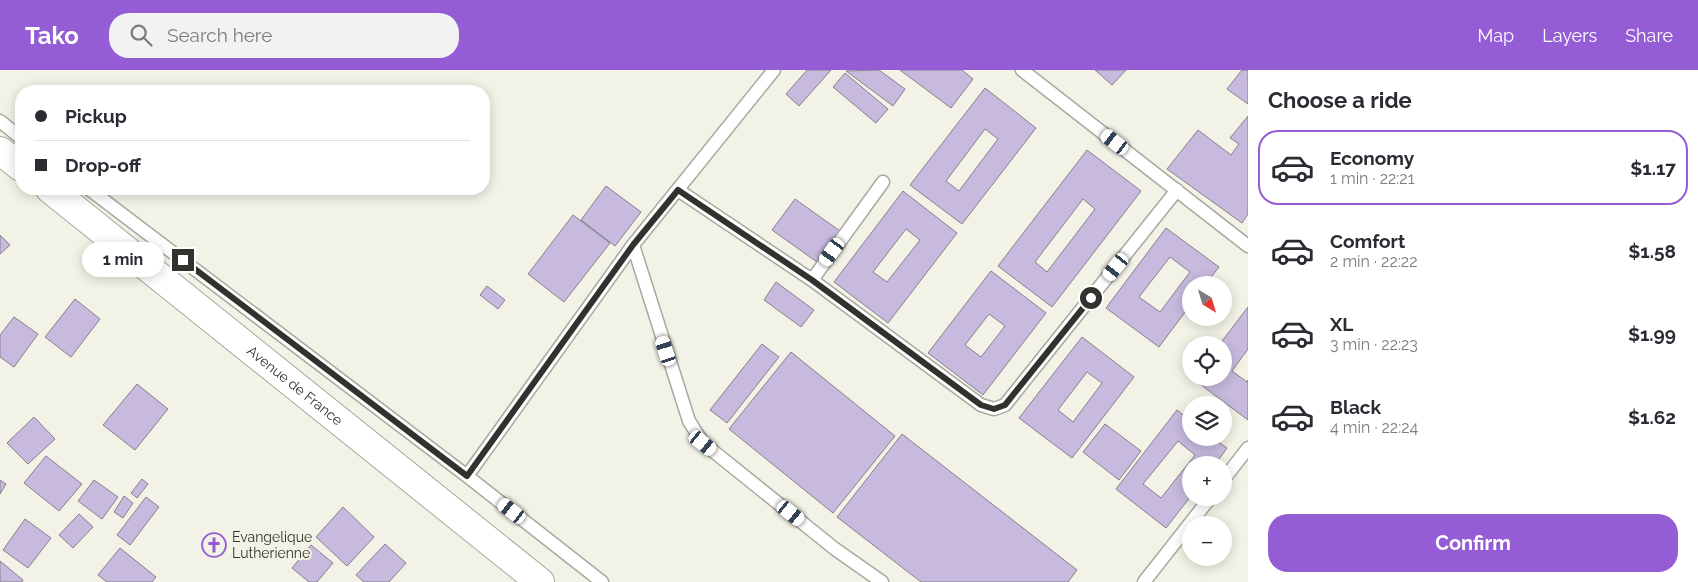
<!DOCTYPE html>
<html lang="en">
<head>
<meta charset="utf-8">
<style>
	:root { --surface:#fff; --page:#f2f2f3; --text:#2b2b33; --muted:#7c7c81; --line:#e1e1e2; --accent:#945dd5 }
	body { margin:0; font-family:Raleway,sans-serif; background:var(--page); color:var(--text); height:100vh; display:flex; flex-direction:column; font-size:19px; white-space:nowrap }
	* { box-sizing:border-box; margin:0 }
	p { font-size:16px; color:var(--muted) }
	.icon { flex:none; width:28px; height:28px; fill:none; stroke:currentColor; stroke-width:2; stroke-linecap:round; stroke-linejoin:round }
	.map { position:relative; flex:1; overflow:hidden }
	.details { display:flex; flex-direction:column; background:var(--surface); width:450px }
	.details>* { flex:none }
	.top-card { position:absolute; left:15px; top:15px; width:475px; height:110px; border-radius:20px; box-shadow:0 2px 12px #0003; display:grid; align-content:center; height:110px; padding:0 20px; background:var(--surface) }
	.needle { width:32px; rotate:142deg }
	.fabs { position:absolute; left:1182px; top:206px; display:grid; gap:10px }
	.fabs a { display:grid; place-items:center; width:50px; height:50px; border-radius:50%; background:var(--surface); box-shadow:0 2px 12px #0003; font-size:25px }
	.end { position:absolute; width:22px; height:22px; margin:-11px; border:6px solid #32312d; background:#fff; box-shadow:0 0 0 2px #fff }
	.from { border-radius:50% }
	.bubble { position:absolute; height:35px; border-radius:18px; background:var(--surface); box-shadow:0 2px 12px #0003; font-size:16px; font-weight:700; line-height:35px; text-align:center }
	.car { position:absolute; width:15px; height:30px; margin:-15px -8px; border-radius:6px; box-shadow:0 0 4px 1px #0007; background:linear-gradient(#fff 24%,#345 0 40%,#fff 0 76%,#345 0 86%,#fff 0) }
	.top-card b { display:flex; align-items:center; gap:18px; height:48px; font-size:19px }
	.top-card b+b { border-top:1px solid var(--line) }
	.top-card i { width:12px; height:12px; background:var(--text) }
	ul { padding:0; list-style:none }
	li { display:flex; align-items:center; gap:15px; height:75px; margin:0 10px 8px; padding:0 10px; border:2px solid transparent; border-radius:20px }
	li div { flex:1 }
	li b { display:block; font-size:19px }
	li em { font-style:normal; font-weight:700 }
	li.on { border-color:var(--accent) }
	li>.icon { width:45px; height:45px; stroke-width:1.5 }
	h2 { padding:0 20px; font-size:22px; line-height:60px }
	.button { display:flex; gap:10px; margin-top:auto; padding:10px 20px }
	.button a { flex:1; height:58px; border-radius:20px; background:var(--accent); color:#fff; font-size:20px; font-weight:700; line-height:58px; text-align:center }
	header { display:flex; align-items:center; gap:30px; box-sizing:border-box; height:70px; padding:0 25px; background:var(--accent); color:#fff }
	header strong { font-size:24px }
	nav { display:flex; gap:28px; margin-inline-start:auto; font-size:18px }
	.search { width:350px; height:45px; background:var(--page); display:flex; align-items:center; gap:12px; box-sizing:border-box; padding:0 18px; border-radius:20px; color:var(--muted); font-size:19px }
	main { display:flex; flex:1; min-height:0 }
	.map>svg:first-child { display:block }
</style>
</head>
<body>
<header>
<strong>Tako</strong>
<div class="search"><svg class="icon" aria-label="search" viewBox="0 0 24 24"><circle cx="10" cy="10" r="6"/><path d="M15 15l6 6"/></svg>Search here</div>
<nav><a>Map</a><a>Layers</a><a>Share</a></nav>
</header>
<main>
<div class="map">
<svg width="1248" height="512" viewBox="0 0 1248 512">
	<rect width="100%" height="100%" fill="#f3f2e7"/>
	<!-- building -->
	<path fill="#c7bade" stroke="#84818a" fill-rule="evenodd" d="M807,0h24l-32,36 -13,-12z
		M879,0l26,19 -12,17 -47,-35z
		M900,0h62l11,9 -22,29z
		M1095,0h31l-14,15z
		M1242,0h6v34l-21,-15z
		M845,3l43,36 -12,14 -43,-36z
		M985,18l51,40 -74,96 -52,-39zM985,59l13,10 -39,52 -13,-10z
		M1248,46v98l-6,9 -75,-54 31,-39 33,25 8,-11 -9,-6z
		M1087,80l54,41 -89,116 -54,-41zM1083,129l12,10 -48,63 -12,-10z
		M606,116l35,26 -26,34 -34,-26z
		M903,121l54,42 -69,90 -54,-41zM906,159l14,11 -33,42 -14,-10z
		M795,129l45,32 -23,31 -45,-32z
		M573,145l37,28 -46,59 -36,-28z
		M1166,158l53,39 -14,18h-14v19l-32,43 -53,-39zM1170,187l20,15 -30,40 -21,-15z
		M0,165l10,10 -10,9z
		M991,201l55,42 -63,82 -55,-42zM989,244l16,12 -24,31 -16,-12z
		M776,212l38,28 -13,17 -37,-27z
		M487,216l18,14 -7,9 -18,-14z
		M75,229l25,20 -29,38 -26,-20z
		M1248,237v42l-16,22 15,11 1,-2v40l-55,-41 2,-1h29v-33h-5z
		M14,247l24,17 -24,33 -14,-10v-22z
		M1082,267l52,40 -62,81 -53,-40zM1087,302l15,11 -29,39 -15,-12z
		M762,274l17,13 -52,66 -17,-13z
		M791,282l104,84 -62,77 -104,-84z
		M137,314l31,25 -33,41 -32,-25z
		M1177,340l14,11v17h22l14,10 -12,17h-24v31l-25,32 -50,-39zM1178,371l17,14 -34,43 -18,-14z
		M34,347l21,22 -27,25 -21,-21z
		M1105,354l36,27 -22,29 -36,-28z
		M902,364l175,136 -9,12h-147l-84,-65z
		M46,386l36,28 -23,27 -35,-28z
		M142,409l6,5 -11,14 -6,-5z
		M0,410l6,4 -6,10z
		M94,410l24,17 -16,22 -24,-18z
		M124,426l9,7 -10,15 -9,-6z
		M146,427l13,10 -29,38 -13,-10z
		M343,437l31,30 -27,29 -31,-29z
		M79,444l14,13 -20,21 -14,-13z
		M25,449l26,19 -23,30 -25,-18z
		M385,474l21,19 -17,19h-25l-8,-7z
		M311,475l22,18 -16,19h-8l-17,-14z
		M120,478l36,29 -4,5h-45l-9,-7z
		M0,491l23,19 -1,2h-22z"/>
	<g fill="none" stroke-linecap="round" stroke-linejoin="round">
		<!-- service casing -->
		<g stroke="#a9a89e" stroke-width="15">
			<path id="service" d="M1022,0l226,176
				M0,51l21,17
				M89,119l378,287 135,106
				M678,120l134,90 169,125 13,4 11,-4 172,-215
				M633,175l56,176 14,22 132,106 47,33
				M812,210l71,-98
				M467,406l166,-231 141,-175
				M1224,409l24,-31
				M1144,512l66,-84"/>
		</g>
		<!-- tertiary casing -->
		<g stroke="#a9a89e" stroke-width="30">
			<g id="tertiary">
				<path d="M0,81l21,16"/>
				<path id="s1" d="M50,119l490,393"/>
			</g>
		</g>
		<!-- service -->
		<use href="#service" stroke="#fff" stroke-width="12"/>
		<!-- tertiary -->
		<use href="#tertiary" stroke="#fff" stroke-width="28"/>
	</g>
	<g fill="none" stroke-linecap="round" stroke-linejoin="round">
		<!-- route -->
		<path stroke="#32312d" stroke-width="6" d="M183,190l284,216 166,-231 45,-55 134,90 169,125 13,4 11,-4 86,-107"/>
	</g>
	<!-- icons -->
	<defs>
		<g id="church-ring" transform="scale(1.25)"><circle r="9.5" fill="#f3f2e7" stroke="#945dd5" stroke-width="1.5"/><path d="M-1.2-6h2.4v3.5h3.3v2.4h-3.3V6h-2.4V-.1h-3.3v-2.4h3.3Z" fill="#945dd5"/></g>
	</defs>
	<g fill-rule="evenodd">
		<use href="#church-ring" x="214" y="475"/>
	</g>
	<g text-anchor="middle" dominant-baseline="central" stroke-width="4.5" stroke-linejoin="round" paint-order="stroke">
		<!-- street labels -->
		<g font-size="14" fill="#32312d" stroke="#f3f2e7">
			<text stroke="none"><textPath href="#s1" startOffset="314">Avenue de France</textPath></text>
		</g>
		<!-- poi labels -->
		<g font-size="14" fill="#32312d" stroke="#f3f2e7" text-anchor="start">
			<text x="232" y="467">Evangelique<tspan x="232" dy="16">Lutherienne</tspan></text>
		</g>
	</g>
</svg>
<div class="fabs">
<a><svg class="needle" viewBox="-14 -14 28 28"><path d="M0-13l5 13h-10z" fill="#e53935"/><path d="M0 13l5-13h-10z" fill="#7c7c81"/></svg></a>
<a><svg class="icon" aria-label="locate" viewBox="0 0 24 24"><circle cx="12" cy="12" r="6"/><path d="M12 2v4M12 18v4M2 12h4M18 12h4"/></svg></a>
<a><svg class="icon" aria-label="layers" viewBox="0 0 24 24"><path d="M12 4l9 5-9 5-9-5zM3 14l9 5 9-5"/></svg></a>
<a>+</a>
<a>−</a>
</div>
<i class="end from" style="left:1091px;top:228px"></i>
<i class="end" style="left:183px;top:190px"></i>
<div class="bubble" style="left:82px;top:172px;width:82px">1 min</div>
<i class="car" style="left:1115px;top:72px;rotate:308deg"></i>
<i class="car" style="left:832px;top:182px;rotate:216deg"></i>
<i class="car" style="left:1116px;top:197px;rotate:219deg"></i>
<i class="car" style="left:666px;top:281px;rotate:342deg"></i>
<i class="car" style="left:703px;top:373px;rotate:129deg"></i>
<i class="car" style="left:512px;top:441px;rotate:308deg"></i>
<i class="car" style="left:791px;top:443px;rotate:129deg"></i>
<div class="top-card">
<b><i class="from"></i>Pickup</b>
<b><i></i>Drop-off</b>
</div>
</div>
<section class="details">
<h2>Choose a ride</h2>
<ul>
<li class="on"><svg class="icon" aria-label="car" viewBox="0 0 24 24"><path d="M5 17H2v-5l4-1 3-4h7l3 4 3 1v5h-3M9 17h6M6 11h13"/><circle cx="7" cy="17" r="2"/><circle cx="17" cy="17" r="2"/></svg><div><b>Economy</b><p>1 min · 22:21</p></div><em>$1.17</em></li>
<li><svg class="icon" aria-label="car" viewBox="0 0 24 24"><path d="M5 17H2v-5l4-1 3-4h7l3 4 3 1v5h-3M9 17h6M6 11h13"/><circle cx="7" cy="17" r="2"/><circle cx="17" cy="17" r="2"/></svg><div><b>Comfort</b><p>2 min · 22:22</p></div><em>$1.58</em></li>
<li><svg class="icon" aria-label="car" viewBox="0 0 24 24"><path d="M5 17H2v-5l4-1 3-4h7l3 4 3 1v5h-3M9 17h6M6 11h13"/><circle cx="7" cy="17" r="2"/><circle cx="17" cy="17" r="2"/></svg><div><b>XL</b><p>3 min · 22:23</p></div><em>$1.99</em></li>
<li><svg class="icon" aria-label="car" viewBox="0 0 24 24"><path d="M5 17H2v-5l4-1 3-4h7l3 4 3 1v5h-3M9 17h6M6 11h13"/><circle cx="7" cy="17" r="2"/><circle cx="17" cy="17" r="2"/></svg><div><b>Black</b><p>4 min · 22:24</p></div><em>$1.62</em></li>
</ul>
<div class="button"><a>Confirm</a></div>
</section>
</main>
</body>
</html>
